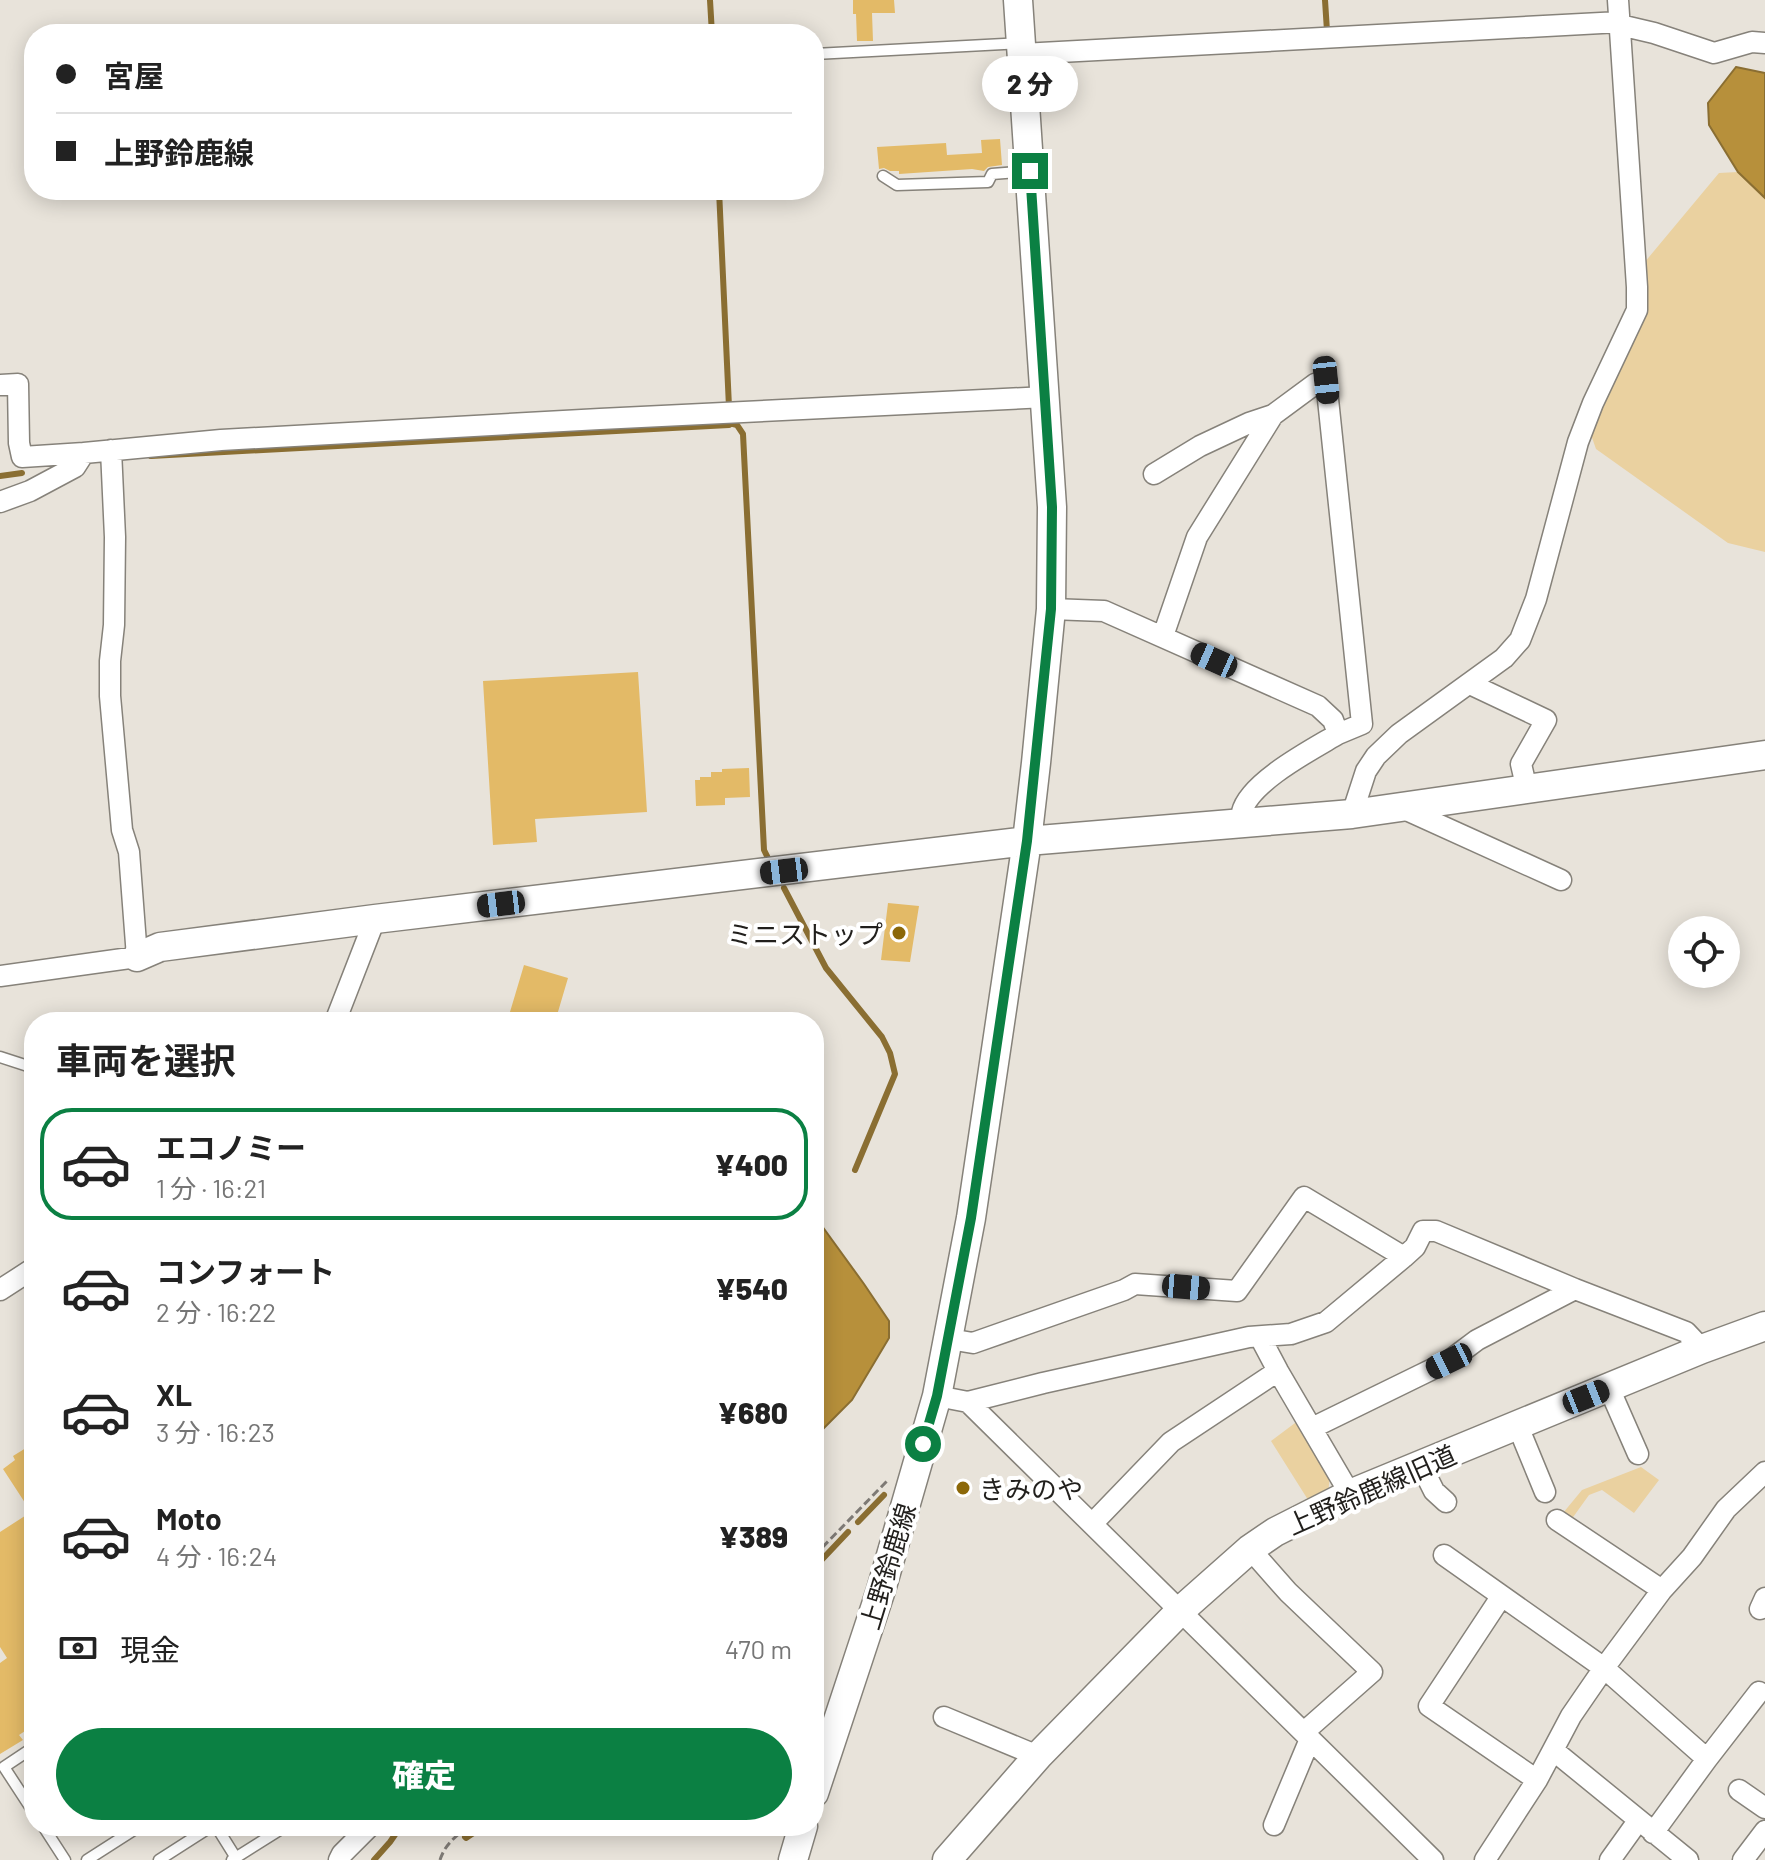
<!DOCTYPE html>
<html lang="ja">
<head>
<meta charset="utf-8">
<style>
	:root { --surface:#fff; --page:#f6f6f6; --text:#222; --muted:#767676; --line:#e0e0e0; --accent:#0b8043 }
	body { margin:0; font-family:Barlow,"Noto Sans JP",sans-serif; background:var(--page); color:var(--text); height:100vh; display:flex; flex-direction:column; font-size:30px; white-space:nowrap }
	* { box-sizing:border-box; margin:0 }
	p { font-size:26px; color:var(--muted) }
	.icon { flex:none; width:44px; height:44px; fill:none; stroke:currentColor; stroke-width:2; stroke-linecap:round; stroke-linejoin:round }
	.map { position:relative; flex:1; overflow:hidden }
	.drawer { position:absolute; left:24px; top:1012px; width:800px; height:824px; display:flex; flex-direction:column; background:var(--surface); border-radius:32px; box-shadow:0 4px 20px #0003 }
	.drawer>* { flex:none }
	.guide { position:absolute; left:24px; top:24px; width:800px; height:176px; border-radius:32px; box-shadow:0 4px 20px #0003; display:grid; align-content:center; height:176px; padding:0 32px; background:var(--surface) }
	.fabs { position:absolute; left:1668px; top:916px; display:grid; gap:16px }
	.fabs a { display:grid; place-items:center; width:72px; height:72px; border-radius:50%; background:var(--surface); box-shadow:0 4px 20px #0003; font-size:40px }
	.end { position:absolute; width:36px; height:36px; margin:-18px; border:10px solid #0b8043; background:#fff; box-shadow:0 0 0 4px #fff }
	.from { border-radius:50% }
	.bubble { position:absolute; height:56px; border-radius:28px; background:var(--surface); box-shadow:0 4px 20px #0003; font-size:26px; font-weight:800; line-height:56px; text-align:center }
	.car { position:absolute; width:24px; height:48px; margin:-24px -12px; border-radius:10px; box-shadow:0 0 6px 2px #0007; background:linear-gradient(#222 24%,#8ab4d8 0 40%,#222 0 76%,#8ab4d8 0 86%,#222 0) }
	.guide b { display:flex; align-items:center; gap:28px; height:76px; font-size:30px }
	.guide b+b { border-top:2px solid var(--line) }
	.guide i { width:20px; height:20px; background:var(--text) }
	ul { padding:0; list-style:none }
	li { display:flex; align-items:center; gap:24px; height:112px; margin:0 16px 12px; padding:0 16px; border:4px solid transparent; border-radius:32px }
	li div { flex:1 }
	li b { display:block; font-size:30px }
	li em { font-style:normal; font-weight:800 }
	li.current { border-color:var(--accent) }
	li>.icon { width:72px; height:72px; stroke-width:1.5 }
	h2 { padding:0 32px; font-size:36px; line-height:96px }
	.pay { display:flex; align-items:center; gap:20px; height:88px; padding:0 32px; font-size:30px }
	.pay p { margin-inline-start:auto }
	.cta { display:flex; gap:16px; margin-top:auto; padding:16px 32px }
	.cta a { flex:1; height:92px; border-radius:48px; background:var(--accent); color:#fff; font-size:32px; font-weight:800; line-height:92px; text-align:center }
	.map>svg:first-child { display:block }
</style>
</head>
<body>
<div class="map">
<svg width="1765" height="1860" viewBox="0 0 1765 1860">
	<rect width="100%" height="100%" fill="#e8e3da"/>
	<!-- green -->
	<path fill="#ead1a0" d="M1738,172l27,26v354l-37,-9 -132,-94 -7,-20 55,-166 75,-90z
		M1299,1420l31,54 -2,21 -18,8 -39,-62z
		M1641,1467l18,13 -25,33 -32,-23 -13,5 -18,25 -8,-7 19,-23z"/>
	<!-- water -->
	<path fill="#b7903b" stroke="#8a6e32" stroke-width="2" d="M1736,67l29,6v125l-27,-26 -29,-47 -1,-22z
		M814,1215l50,69 25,37v17l-37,62 -38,38z"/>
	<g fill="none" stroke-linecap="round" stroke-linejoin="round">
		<!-- stream -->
		<path stroke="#8a6e32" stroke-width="6" d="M710,0l2,34
			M1325,0l2,31
			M719,190l10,217
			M729,423l8,2 6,9 21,416 4,8
			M151,456l578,-31
			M0,476l22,-3
			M784,888l42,80 56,69 8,16 5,21 -40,96
			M858,1522l26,-27
			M814,1568l34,-36
			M457,1826l1,2
			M465,1837l1,1 18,-12
			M374,1860l16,-18 11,-16"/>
	</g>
	<!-- building -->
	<path fill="#e3ba67" d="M853,0h41l1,13h-23l1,28h-16l-1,-27h-3z
		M1000,139l2,26 -14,2 -4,4 -12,-2 -73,5v-3h-9l-6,-3 -5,1 -2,-22 69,-4 1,12 35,-2 -1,-13z
		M638,672l9,140 -112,7 2,23 -44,3 -10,-164z
		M749,768l1,29 -25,1v7l-29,1 -1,-26h5v-3h11v-5h11v-3z
		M888,903l31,3 -9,56 -29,-2z
		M524,965l44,13 -13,44h-48z
		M34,1443v282l-15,10 4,5 -23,14v-91l7,-5 -7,-11v-115l31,-20 -28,-43 12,-9 -2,-4z"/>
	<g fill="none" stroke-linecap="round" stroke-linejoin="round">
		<!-- lane casing -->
		<g stroke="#86827a" stroke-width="13">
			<path id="lane" d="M815,54l206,-11
				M883,176l14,9 91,-3 4,-8 37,-3
				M0,1057l34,11
				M34,1747l-30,20 30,46
				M43,1826l22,34
				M216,1826l20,32
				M48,1833l11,-7
				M87,1860l53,-34
				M159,1860l53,-34
				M232,1860l54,-34"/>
		</g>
		<!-- street casing -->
		<g stroke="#86827a" stroke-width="23">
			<path id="street" d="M1620,25l34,8 60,20 38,-11 13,1
				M1022,54l598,-32
				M0,385l18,-1 1,59 3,14 62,-4
				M0,502l30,-11 45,-24 9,-14 137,-13 379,-21 446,-22
				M1051,609l53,2 214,95 15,14 5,14 24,-10 -36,-344 -11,4 -42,31 -24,8 -49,23 -46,28
				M1163,636l34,-99 76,-122
				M1470,684l76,36 -25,44 6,26
				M1402,808l159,72
				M1352,814l14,-43 10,-15 23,-22 105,-76 16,-18 16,-41 42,-157 15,-39 44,-93v-23l-19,-287
				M1241,825c0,-2 0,-11 1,-13 7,-30 71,-63 96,-78
				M0,976l137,-19 -8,-105 -7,-22 -12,-134v-35l4,-36 1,-88 -4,-87
				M335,1022l40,-103
				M0,1290l34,-22
				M1260,1337l18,34 72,123
				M949,1339l24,4 151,-53 11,-6 102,7 67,-94 100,60
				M1609,1388l29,66
				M937,1396l31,6 75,-19 206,-46 42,-3 35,-12 78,-65 11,-10 8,-16h13l139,58 111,43 16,17
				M968,1402l465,458
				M1517,1424l28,68
				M1312,1428l137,-67 28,-21 98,-51
				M1421,1465l13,26 12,11
				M1557,1520l105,70
				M1092,1524l79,-82 107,-71
				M1250,1549l38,43 84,80 -68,60
				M1444,1555l160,113 103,91
				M1501,1597l-72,109 108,74
				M1760,1609l5,-11
				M944,1717l94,39
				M1553,1750l18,-34 33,-48 58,-78 30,-33 34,-48 39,-37
				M1739,1790l26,18
				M1274,1825l36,-86
				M1653,1833l54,-74 52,-67
				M339,1860l3,-6 28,-28
				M1485,1860l52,-80 16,-30 135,110
				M1610,1860l28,-39
				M1743,1860l22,-29"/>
		</g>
		<!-- secondary casing -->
		<g stroke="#86827a" stroke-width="31">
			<path id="secondary" d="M137,957l23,-10 215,-28 652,-78 325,-27 413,-59
				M814,1793l67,-203 56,-194 34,-178 56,-377 9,-78 15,-154 1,-102 -34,-507
				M793,1860l10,-34
				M947,1860l91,-104 142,-145 70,-62 25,-17 75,-38 352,-145 63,-23"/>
		</g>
		<!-- path -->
		<path stroke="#7e7a75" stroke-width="3" stroke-dasharray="8 4" stroke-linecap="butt" d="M814,1556l73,-75
			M440,1860c5,-16 16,-24 29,-34"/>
		<!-- lane -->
		<use href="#lane" stroke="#fff" stroke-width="10"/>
		<!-- street -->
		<use href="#street" stroke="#fff" stroke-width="20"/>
		<!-- secondary -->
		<use href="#secondary" stroke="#fff" stroke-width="28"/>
	</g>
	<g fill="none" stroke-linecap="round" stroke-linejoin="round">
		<!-- route -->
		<path stroke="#0b8043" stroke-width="10" d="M923,1444l14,-48 34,-178 56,-377 24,-232 1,-102 -22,-336"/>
	</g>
	<!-- markers -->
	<g fill="#8c6809" stroke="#fff" stroke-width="3">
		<circle cx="899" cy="933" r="8"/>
		<circle cx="963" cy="1488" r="8"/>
	</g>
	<g text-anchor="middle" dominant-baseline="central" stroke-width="8" stroke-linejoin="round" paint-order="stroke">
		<!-- poi labels -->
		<g font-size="26" fill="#211f1c" stroke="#fff" text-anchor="end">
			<text x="883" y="933">ミニストップ</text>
			<text x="979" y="1488" text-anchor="start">きみのや</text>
		</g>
		<!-- street labels -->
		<g font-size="26" fill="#211f1c" stroke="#fff">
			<text transform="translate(1371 1489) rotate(-24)">上野鈴鹿線旧道</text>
			<text transform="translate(887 1566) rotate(-73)">上野鈴鹿線</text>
		</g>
	</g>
</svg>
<div class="fabs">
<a><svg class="icon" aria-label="locate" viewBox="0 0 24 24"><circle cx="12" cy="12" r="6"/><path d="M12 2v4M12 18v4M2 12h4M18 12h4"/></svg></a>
</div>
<i class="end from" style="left:923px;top:1444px"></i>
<i class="end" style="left:1030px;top:171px"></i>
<div class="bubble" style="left:982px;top:56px;width:96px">2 分</div>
<i class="car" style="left:1326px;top:380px;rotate:174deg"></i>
<i class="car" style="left:1214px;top:660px;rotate:294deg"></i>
<i class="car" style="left:784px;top:871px;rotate:263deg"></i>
<i class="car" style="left:501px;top:904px;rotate:263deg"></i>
<i class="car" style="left:1186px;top:1287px;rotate:95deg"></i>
<i class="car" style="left:1449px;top:1361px;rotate:244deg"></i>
<i class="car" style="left:1586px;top:1397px;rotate:68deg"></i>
<div class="guide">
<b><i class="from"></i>宮屋</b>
<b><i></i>上野鈴鹿線</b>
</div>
<section class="drawer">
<h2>車両を選択</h2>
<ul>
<li class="current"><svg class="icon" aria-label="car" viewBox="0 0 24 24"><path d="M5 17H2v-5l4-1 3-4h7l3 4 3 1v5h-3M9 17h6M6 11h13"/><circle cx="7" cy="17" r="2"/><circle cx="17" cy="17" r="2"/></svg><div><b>エコノミー</b><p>1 分 · 16:21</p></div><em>¥400</em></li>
<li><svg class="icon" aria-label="car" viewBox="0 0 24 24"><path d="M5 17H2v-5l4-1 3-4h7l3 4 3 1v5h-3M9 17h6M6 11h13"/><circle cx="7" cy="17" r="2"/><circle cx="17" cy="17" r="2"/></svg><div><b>コンフォート</b><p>2 分 · 16:22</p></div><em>¥540</em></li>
<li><svg class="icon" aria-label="car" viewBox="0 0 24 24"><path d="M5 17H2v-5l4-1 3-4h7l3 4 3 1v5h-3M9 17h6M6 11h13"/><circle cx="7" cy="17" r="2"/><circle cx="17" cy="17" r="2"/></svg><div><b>XL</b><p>3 分 · 16:23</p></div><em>¥680</em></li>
<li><svg class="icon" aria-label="car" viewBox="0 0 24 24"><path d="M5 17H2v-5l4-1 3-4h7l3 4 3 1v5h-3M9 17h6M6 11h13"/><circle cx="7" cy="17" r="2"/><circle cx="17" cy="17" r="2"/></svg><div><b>Moto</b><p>4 分 · 16:24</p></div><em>¥389</em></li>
</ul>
<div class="pay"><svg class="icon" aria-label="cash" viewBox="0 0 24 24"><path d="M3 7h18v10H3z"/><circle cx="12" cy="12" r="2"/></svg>現金<p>470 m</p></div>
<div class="cta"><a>確定</a></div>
</section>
</div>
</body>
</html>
